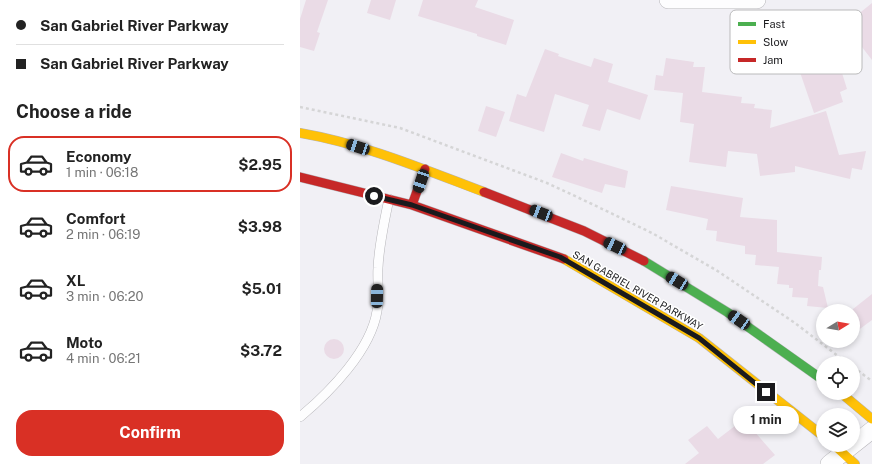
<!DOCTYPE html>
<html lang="en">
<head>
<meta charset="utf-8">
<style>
	:root { --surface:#fff; --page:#f6f6f6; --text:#222; --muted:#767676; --line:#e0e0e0; --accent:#d93025 }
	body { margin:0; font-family:"Public Sans",sans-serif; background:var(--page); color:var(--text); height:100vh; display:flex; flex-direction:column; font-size:15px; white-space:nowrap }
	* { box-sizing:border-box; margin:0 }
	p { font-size:13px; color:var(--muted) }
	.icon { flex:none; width:22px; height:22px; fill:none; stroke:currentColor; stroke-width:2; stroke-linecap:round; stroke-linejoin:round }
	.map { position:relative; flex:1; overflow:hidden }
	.panel { display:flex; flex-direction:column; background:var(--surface); width:300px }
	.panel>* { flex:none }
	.top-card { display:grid; align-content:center; height:88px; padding:0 16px; background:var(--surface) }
	.needle { width:26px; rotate:79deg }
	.controls { position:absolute; left:516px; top:304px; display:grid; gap:8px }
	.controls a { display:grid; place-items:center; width:44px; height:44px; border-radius:50%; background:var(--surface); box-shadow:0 2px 6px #0003; font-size:20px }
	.end { position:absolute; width:18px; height:18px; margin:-9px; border:5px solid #1a1a1d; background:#fff; box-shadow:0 0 0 2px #fff }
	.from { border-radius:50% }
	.bubble { position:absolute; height:28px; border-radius:14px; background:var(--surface); box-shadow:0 2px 6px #0003; font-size:13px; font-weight:700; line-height:28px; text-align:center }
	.car { position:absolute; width:12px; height:24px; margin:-12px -6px; border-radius:5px; box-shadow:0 0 3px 1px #0007; background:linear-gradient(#222 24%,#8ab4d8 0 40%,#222 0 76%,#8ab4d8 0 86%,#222 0) }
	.top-card b { display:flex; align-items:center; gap:14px; height:38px; font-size:15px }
	.top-card b+b { border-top:1px solid var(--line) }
	.top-card i { width:10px; height:10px; background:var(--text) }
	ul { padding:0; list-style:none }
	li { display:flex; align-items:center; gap:12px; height:56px; margin:0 8px 6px; padding:0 8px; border:2px solid transparent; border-radius:16px }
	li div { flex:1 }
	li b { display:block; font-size:15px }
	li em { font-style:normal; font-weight:700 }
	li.selected { border-color:var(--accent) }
	li>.icon { width:36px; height:36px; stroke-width:1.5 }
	h2 { padding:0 16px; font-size:18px; line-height:48px }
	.action { display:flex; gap:8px; margin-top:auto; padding:8px 16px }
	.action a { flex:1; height:46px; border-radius:16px; background:var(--accent); color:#fff; font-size:16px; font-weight:700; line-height:46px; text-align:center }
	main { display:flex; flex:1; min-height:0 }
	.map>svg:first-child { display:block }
</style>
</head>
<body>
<main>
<section class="panel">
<div class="top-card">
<b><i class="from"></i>San Gabriel River Parkway</b>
<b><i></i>San Gabriel River Parkway</b>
</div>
<h2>Choose a ride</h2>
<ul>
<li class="selected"><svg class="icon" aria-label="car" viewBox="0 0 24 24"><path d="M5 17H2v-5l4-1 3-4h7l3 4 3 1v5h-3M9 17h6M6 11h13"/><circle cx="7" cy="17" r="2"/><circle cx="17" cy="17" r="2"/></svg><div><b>Economy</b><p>1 min · 06:18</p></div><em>$2.95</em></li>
<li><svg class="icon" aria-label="car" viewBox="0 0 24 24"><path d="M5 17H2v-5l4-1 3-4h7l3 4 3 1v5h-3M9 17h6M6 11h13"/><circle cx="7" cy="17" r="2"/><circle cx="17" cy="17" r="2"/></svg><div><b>Comfort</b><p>2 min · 06:19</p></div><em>$3.98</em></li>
<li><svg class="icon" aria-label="car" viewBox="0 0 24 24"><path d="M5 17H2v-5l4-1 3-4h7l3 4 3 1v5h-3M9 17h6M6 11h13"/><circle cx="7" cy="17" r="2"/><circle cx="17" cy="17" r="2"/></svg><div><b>XL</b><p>3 min · 06:20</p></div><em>$5.01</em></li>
<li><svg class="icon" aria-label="car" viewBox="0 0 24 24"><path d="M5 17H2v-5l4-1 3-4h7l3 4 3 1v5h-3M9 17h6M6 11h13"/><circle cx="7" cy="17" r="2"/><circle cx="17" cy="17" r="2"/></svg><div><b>Moto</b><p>4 min · 06:21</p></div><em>$3.72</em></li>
</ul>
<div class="action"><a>Confirm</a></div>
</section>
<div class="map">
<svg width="572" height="464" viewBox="0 0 572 464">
	<rect width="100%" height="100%" fill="#f1f0f5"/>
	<!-- building -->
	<path fill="#eadbe6" d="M6,0h22l-11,32 3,1 -6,18 -14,-4v-28z
		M71,0h25l-6,20 -23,-7z
		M123,0h55l-3,7 39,13 -8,25 -29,-9v-2l-59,-18z
		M572,3v57l-24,-31 6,-5 -3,-4z
		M534,47l13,42 -7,3 3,10 -29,11 -22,-64 14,7z
		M245,49l14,5 -1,2 33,11 3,-9 19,6 -5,18 40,13 -8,25 -33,-11 -7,22 -7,-2 -11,-3 7,-21 -34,-11 -11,38 -35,-11 8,-27 9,3z
		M366,58l28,4 -1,5h12l-3,25 40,5 -1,6 14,1 -1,4 18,2 -2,18 56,-17 13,44 27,-4 -4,19 -10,-2 -2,11 -55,-13v6l-35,4 -3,-22 -29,-3 -2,16 -37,-5 5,-38 -14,-2 3,-29 -29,-3 2,-15 7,1z
		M186,106l19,6 -9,25 -18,-6z
		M261,153l22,8 1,-3 44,13 -3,17 -20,-4 -3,9 -50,-16z
		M371,186l72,12 -3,19 37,3v32l45,5 -1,13h-2l-1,16 5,1 5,21 -21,-2 1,-8 -16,-1 1,-9h-4v-3l-12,-1 2,-17 -24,-2 1,-10 -11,-1v-8l-29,-5 1,-10 -11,-1 2,-11 -42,-9z
		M572,294v26l-19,14v-25z
		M24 349a10 10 0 1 1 20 0a10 10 0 1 1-20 0Z
		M440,422l5,3 2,-2 28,32 -12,9h-78l14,-11 -11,-13 19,-14 11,13z"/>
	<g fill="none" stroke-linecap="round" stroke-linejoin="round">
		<!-- lane casing -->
		<g stroke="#b5b4b8" stroke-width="10">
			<path id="lane" d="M0,417c30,-25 71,-67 77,-106 3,-14 0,-29 1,-43 1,-23 6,-46 11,-69"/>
		</g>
		<!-- street casing -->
		<g stroke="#b5b4b8" stroke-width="18">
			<path id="street" d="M368,0h89
				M529,464l43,-34"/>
		</g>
		<!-- fast casing -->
		<g stroke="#b5b4b8" stroke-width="10">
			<path id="fast" d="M344,261l83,51 96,68"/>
		</g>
		<!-- slow casing -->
		<g stroke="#b5b4b8" stroke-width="10">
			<path id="slow" d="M0,133c64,11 123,36 184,59
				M264,259l135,79 124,98
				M541,393l31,26
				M534,445l21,19"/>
		</g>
		<!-- jam casing -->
		<g stroke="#b5b4b8" stroke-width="10">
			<path id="jam" d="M0,177l112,28 152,54
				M184,192l100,39 60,30
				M112,205l13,-36"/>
		</g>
		<!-- path -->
		<path stroke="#d5d5d6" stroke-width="2.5" stroke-dasharray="3 3" stroke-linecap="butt" d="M0,107l100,21 147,55 45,21 60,29 64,37 79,53 52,40
			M553,367l19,14"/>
		<!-- lane -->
		<use href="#lane" stroke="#fdfdfe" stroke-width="9"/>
		<!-- street -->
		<use href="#street" stroke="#fdfdfe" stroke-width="17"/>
		<!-- fast -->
		<use href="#fast" stroke="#4caf50" stroke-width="9"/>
		<!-- slow -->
		<use href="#slow" stroke="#ffc107" stroke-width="9"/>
		<!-- jam -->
		<use href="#jam" stroke="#c62828" stroke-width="9"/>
	</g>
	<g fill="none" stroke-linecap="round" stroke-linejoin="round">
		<!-- route -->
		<path stroke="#1a1a1d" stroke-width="5" d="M74,196l38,9 148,52 139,81 67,54"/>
	</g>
	<g text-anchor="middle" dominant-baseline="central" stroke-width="3" stroke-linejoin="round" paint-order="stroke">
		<!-- street labels -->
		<g font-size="10" fill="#1a1a1d" stroke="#fff">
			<text transform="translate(338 290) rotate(30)">SAN GABRIEL RIVER PARKWAY</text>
		</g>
	</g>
	<!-- legend -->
	<rect x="430" y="10" width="132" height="64" rx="6" fill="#fff" stroke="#bababb" stroke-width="1"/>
	<rect x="438" y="22" width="18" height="4" fill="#4caf50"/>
	<rect x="438" y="40" width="18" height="4" fill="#ffc107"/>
	<rect x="438" y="58" width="18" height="4" fill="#c62828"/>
	<g font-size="11" fill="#1a1a1d">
		<text x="463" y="28">Fast</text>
		<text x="463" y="46">Slow</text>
		<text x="463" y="64">Jam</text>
	</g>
</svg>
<div class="controls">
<a><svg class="needle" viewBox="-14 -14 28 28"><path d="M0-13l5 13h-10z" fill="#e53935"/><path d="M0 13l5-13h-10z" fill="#767676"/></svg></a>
<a><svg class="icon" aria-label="locate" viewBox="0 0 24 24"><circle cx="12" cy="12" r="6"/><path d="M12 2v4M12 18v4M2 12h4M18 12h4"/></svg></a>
<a><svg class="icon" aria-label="layers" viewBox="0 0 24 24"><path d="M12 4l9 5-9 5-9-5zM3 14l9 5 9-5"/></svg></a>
</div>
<i class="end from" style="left:74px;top:196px"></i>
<i class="end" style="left:466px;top:392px"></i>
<div class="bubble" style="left:433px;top:406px;width:66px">1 min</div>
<i class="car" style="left:58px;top:147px;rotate:288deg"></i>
<i class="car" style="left:121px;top:181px;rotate:199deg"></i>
<i class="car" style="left:241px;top:213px;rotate:291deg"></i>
<i class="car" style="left:315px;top:246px;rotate:295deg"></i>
<i class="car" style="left:377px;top:281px;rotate:301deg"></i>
<i class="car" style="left:77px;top:296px;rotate:1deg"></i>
<i class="car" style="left:439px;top:320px;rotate:305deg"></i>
</div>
</main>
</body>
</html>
